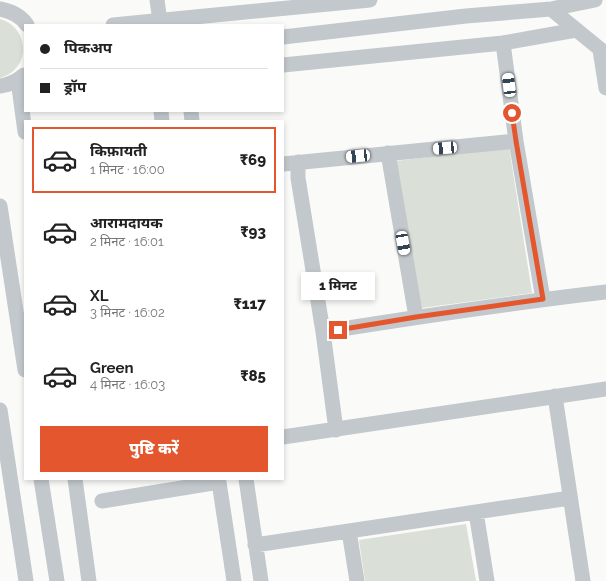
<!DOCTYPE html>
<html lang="hi">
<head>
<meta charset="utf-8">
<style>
	:root { --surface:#fff; --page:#f6f6f6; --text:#222; --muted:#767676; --line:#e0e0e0; --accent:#e4572e }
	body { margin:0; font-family:Raleway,"Noto Sans Devanagari",sans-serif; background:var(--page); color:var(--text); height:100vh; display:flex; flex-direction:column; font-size:15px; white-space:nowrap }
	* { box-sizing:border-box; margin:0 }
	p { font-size:13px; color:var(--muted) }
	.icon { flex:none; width:22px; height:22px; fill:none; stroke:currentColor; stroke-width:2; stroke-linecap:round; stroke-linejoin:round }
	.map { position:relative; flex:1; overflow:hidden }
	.drawer { position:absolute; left:24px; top:120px; width:260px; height:360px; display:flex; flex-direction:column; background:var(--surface); border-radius:0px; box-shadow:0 2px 6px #0003 }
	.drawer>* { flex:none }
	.guide { position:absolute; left:24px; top:24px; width:260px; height:88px; border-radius:0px; box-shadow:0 2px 6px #0003; display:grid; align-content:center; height:88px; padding:0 16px; background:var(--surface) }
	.end { position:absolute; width:18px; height:18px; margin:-9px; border:5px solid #e4572e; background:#fff; box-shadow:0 0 0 2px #fff }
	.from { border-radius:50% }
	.bubble { position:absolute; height:28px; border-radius:0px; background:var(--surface); box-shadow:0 2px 6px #0003; font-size:13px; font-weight:800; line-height:28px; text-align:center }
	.car { position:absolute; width:12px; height:24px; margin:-12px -6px; border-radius:5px; box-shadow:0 0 3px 1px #0007; background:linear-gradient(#fff 24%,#345 0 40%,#fff 0 76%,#345 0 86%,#fff 0) }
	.guide b { display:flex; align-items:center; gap:14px; height:38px; font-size:15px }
	.guide b+b { border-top:1px solid var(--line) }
	.guide i { width:10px; height:10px; background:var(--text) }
	ul { padding:7px 0 0; list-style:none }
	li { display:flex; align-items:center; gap:12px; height:66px; margin:0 8px 6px; padding:0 8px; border:2px solid transparent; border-radius:0px }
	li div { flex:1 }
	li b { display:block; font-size:15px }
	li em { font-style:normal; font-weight:800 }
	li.current { border-color:var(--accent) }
	li>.icon { width:36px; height:36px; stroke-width:1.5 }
	.button { display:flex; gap:8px; margin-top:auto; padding:8px 16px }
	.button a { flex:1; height:46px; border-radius:0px; background:var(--accent); color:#fff; font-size:16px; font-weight:800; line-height:46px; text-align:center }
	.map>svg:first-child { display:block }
</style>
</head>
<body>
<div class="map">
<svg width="606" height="581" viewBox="0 0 606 581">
	<rect width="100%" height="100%" fill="#fafaf8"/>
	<!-- green -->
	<path fill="#dadfd7" d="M0,19c3,1 6,2 9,4 15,9 19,32 7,45 -4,5 -10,8 -16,10z
		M509,147l23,146 -110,15 -26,-147z
		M466,524l10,57h-111l-6,-41z"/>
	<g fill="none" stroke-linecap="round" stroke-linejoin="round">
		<!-- minor -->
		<path stroke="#c3c8cc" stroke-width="15" d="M157,0l3,21
			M0,9c11,2 21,7 27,16
			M551,9l55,45
			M113,25l257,-25
			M283,37l183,-21 85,-7 44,-9
			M503,43l13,98 27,158
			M600,50l6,38
			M283,65l220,-22 73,-13
			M18,80l7,52
			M0,86c10,-1 17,-5 24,-11
			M161,111l1,10
			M191,111l1,10
			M388,153l28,164
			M298,162v16l25,154 13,98
			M283,164l233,-23
			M0,206l25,164
			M323,332c94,-15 188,-29 283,-40
			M555,396l28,185
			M0,410l26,171
			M283,437l323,-48
			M41,479l16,102
			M75,479l14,102
			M246,479l15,102
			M102,501l117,-19 15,99
			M476,512l11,69
			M349,531l8,50
			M255,545l315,-47"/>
	</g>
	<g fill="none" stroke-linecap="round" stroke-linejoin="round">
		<!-- route -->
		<path stroke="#e4572e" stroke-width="5" d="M338,330l78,-13 127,-18 -27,-158 -4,-28"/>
	</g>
</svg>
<i class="end from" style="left:512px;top:113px"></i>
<i class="end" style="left:338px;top:330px"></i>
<div class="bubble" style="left:301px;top:272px;width:74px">1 मिनट</div>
<i class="car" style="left:509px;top:85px;rotate:353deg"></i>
<i class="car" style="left:445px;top:148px;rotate:265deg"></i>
<i class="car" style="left:358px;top:156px;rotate:264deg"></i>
<i class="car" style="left:403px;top:243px;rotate:170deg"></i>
<div class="guide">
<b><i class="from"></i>पिकअप</b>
<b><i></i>ड्रॉप</b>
</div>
<section class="drawer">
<ul>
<li class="current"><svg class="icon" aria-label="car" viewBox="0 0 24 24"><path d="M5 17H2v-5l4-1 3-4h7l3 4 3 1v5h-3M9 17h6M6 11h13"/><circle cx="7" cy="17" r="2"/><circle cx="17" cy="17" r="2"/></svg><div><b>किफ़ायती</b><p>1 मिनट · 16:00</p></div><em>₹69</em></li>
<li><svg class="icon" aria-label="car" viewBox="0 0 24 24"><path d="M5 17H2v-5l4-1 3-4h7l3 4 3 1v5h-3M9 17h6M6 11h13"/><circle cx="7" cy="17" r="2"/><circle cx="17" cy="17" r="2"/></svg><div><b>आरामदायक</b><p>2 मिनट · 16:01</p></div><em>₹93</em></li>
<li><svg class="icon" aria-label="car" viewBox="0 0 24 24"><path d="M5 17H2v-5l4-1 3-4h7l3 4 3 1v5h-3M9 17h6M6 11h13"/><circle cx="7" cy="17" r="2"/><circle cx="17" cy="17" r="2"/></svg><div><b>XL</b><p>3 मिनट · 16:02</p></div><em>₹117</em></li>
<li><svg class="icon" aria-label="car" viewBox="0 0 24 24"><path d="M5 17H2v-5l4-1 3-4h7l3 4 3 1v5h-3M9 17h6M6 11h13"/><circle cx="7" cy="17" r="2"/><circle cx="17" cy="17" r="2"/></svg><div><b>Green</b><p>4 मिनट · 16:03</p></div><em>₹85</em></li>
</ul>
<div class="button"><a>पुष्टि करें</a></div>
</section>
</div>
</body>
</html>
